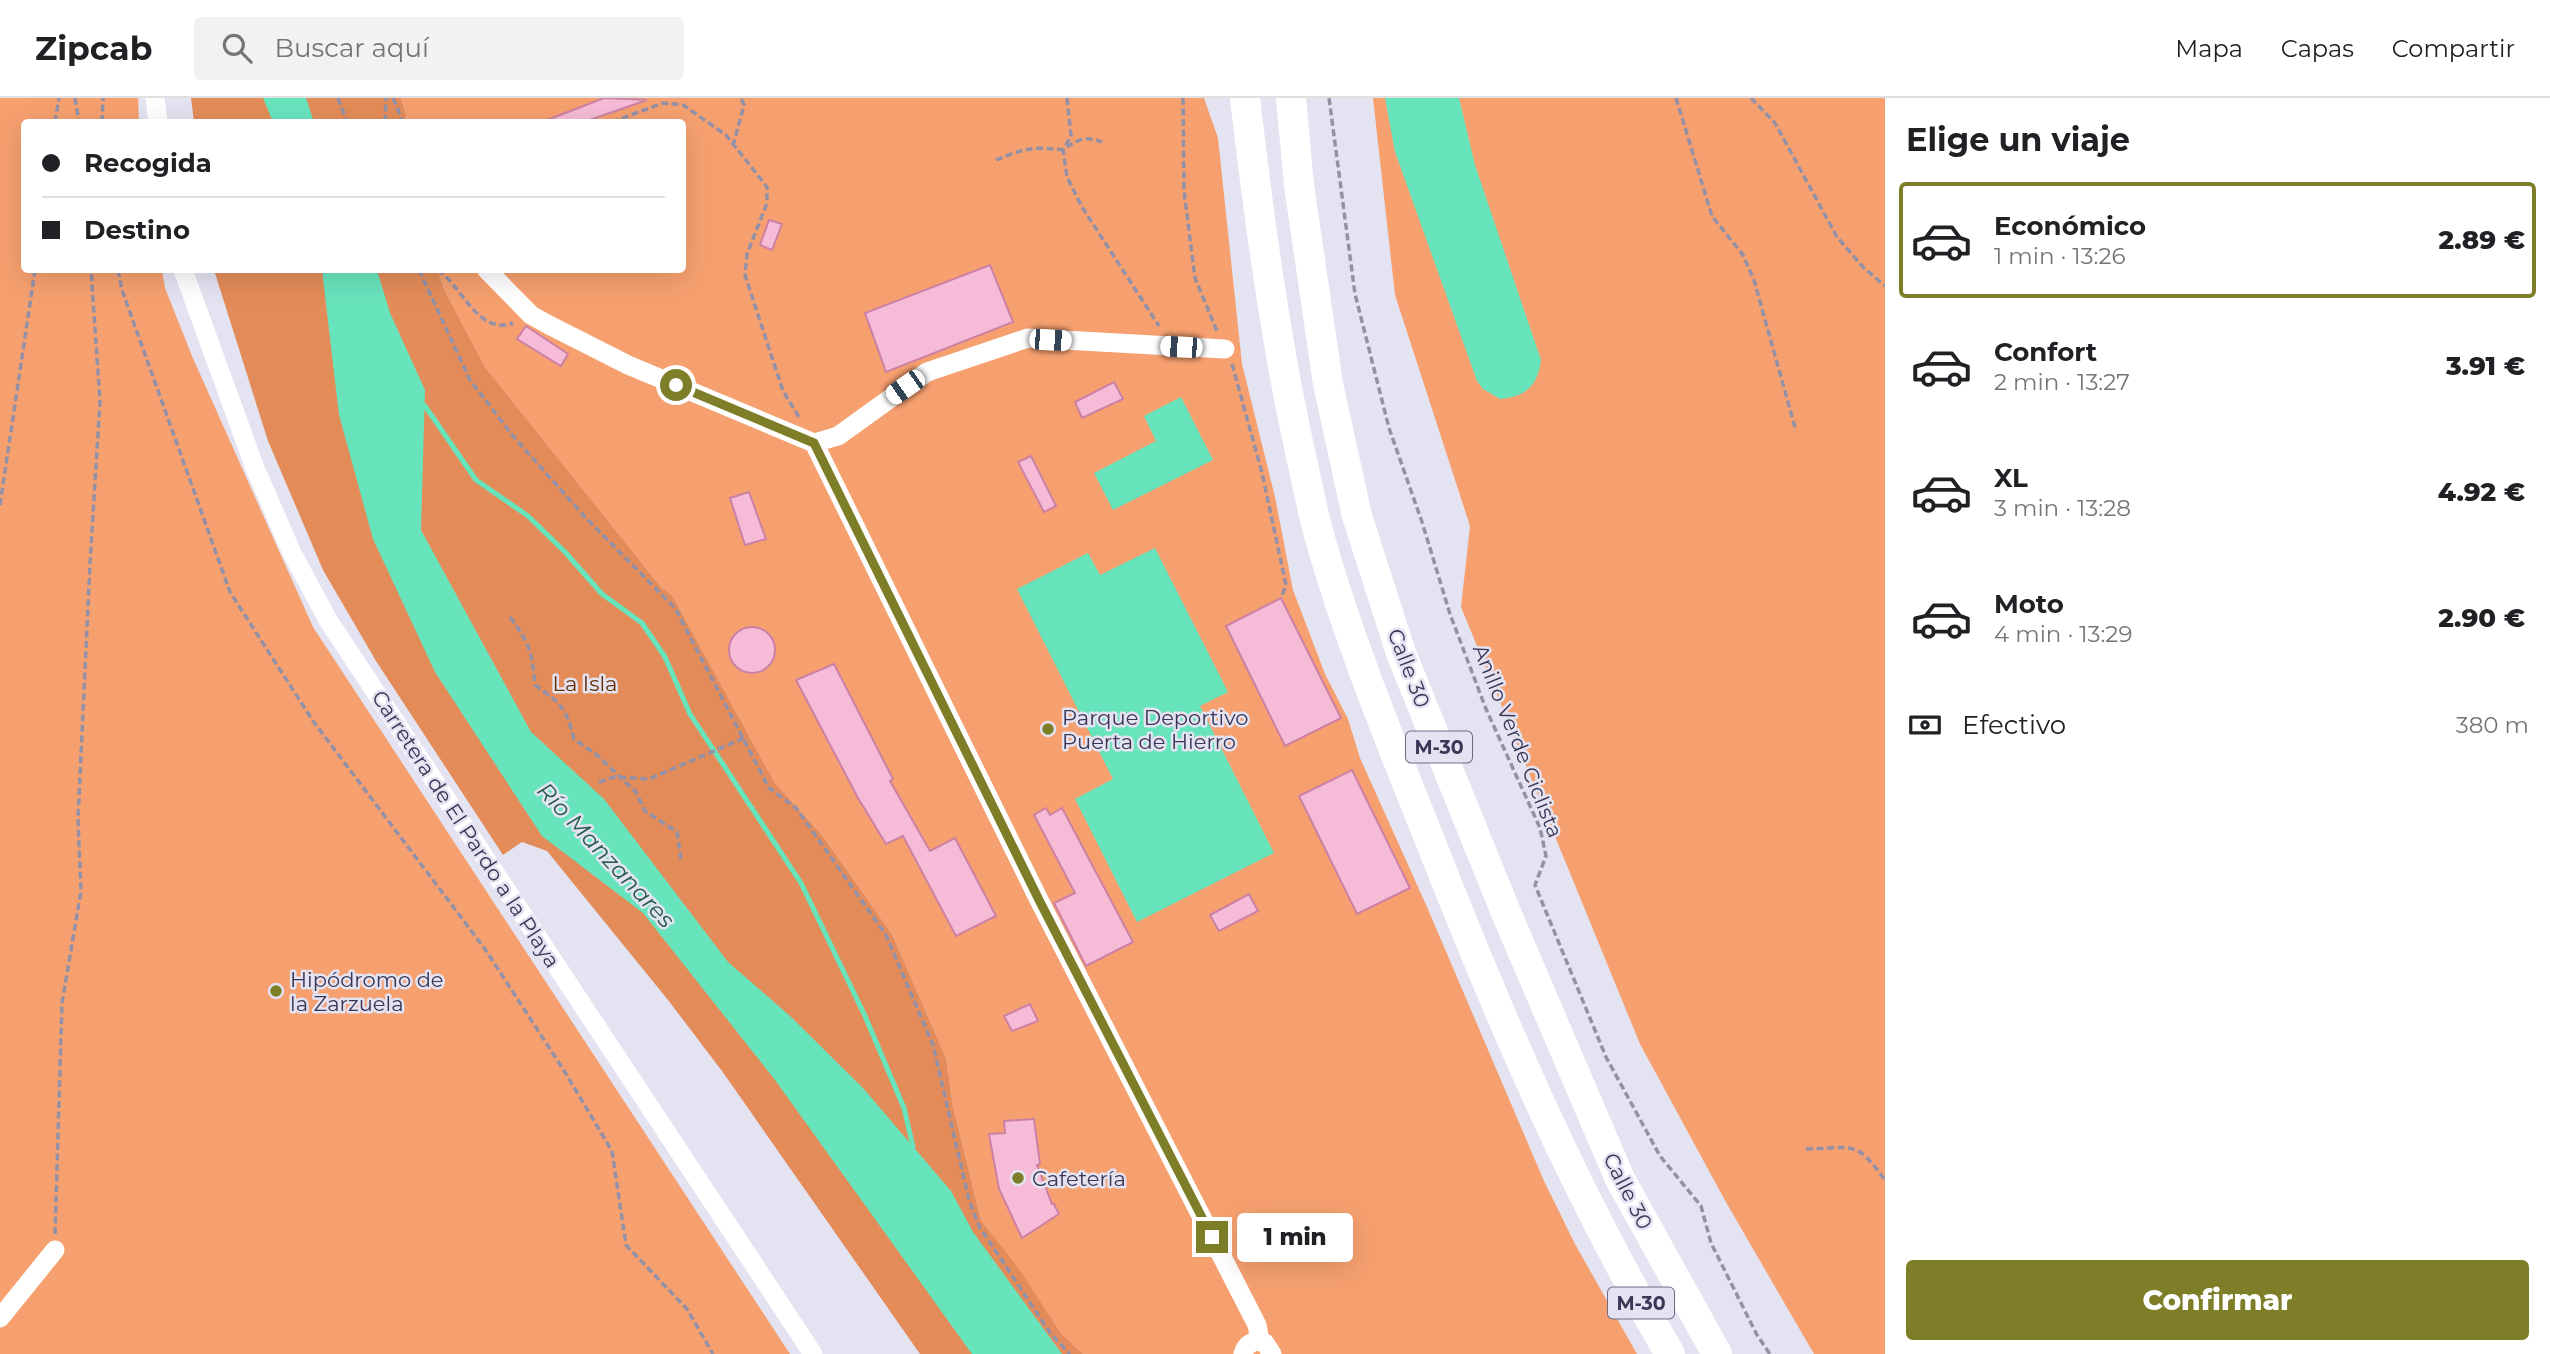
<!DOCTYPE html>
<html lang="es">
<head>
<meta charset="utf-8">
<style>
	:root { --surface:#fff; --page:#f2f2f2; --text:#202124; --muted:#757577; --line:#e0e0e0; --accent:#7d7e27 }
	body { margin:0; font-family:Montserrat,sans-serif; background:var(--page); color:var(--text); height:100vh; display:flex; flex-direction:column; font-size:26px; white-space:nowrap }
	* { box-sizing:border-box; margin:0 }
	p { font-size:23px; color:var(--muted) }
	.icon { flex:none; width:38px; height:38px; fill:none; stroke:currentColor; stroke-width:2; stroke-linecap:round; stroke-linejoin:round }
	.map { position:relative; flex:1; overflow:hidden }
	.drawer { display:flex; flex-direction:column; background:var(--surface); width:665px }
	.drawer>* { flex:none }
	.guide { position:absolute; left:21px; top:21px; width:665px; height:154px; border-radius:7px; box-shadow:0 7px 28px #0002; display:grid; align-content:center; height:154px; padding:0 21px; background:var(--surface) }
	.end { position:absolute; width:32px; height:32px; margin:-16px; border:9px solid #7d7e27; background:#fff; box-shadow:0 0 0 4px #fff }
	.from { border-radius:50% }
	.bubble { position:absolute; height:49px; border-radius:7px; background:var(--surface); box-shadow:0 7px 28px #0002; font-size:23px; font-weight:800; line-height:49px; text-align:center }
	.car { position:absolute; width:21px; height:42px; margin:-21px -10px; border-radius:9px; box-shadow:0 0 5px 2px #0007; background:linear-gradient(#fff 24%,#345 0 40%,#fff 0 76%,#345 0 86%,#fff 0) }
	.guide b { display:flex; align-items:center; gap:24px; height:66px; font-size:26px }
	.guide b+b { border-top:2px solid var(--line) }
	.guide i { width:18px; height:18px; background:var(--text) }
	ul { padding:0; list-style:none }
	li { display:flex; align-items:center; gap:21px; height:116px; margin:0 14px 10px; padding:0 7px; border:4px solid transparent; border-radius:7px }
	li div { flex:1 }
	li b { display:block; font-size:26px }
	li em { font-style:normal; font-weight:800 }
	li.current { border-color:var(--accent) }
	li>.icon { width:63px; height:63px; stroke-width:1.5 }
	h2 { padding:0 21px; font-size:32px; line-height:84px }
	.pay { display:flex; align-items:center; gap:18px; height:77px; padding:0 21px; font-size:26px }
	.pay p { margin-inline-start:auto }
	.primary-button { display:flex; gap:14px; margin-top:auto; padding:14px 21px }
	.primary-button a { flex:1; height:80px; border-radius:7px; background:var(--accent); color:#fff; font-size:28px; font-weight:800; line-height:80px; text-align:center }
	header { display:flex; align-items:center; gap:42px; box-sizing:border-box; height:98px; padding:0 35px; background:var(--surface); border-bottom:2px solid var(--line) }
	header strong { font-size:33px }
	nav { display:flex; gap:38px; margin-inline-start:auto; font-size:24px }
	.search { width:490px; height:63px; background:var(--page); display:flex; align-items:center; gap:18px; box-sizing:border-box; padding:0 24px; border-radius:7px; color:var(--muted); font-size:26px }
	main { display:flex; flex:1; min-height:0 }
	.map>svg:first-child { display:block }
</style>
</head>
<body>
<header>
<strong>Zipcab</strong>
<div class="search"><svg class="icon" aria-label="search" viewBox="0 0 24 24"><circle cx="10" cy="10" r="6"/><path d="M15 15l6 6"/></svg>Buscar aquí</div>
<nav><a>Mapa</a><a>Capas</a><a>Compartir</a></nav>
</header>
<main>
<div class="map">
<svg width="1885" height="1256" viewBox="0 0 1885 1256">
	<rect width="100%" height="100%" fill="#e4e3f2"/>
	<!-- green -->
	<path fill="#f6a06f" d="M0,0h138l1,24h-115v148h138l3,18 27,68 121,271 477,727h-790z
		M401,0h803l14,40 24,226 33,133 18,93 32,84 23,45 12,39 67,149 117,274 31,63 62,110h-554l-22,-21 -42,-63 -38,-50 -28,-114 -7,-48 -54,-124 -70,-99 -47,-52 -103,-188 -11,-8 -176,-220 -41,-78 -6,-19h244v-148h-277l1,-8z
		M1373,0h512v1256h-71l-87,-150 -87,-160 -179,-437 9,-81 -75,-231z"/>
	<!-- forest -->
	<path fill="#e38c59" d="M191,0h210l5,16 -1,8h-211z
		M214,172h224l6,19 41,78 176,220 11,8 103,188 47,52 70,99 54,124 7,48 28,114 38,49 42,64 22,21h-163l-198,-283 -54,-71 -121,-149 -25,-9 -19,13 -127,-194 -53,-91 -55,-129z"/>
	<!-- water -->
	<path fill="#68e4bd" d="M263,0h43l8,24h-41z
		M1385,0h74l16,67 66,195c-3,26 -16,37 -41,39l-17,-10 -6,-8 -82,-229z
		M322,172h55l13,43 35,77 -4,140 110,202 73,67 124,163 62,54 73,72 88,103 22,41 89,122h-90l-197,-274 -132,-167 -101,-77 -107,-164 -62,-133 -34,-124z
		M1181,299l32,63 -100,50 -19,-37 62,-32 -12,-25z
		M1155,450l73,144 -28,14 74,147 -137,69 -62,-123 38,-20 -96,-190 71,-36 12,22z"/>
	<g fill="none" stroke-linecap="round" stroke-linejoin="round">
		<!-- stream -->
		<path stroke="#68e4bd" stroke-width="5" d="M425,308l51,74 52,36 38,37 36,41 40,29 23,34 25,57 111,169 64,133 39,92 9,39"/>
	</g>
	<!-- building -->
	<path fill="#f6bbd6" stroke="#cd80a5" stroke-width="2" d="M604,0l43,2 -63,22h-42z
		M769,122l13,4 -10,26 -12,-5z
		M990,167l23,57 -127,50 -21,-59z
		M526,228l42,28 -7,12 -44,-27z
		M1114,284l9,17 -41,19 -7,-16z
		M1031,358l25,50 -12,6 -26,-50z
		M749,394l17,47 -21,6 -15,-47z
		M1281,500l60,120 -56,28 -59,-120z
		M729 552a23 23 0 1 1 46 0a23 23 0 1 1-46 0Z
		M834,566l59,115 -3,2 40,70 25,-13 41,78 -40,20 -53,-100 -17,8 -28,-46 -62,-118z
		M1352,672l58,118 -53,26 -58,-118z
		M1046,710l4,7 12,-7 71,134 -47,24 -32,-63 21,-10 -41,-78z
		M1249,796l9,17 -39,20 -9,-16z
		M1030,906l8,17 -26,10 -8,-15z
		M1034,1021l6,45 -3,1 15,39h2l5,10 -37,24 -23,-49 -10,-55 16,-1 -1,-12z"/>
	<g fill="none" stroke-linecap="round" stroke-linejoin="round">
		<!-- path -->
		<path stroke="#9491a7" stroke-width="3.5" stroke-dasharray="7 3.5" stroke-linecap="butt" d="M75,0l4,24
			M338,0l9,24
			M393,0l10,24
			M1067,0l4,38 -8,14 4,27 15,30 77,119
			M1183,0l1,93 11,87 22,53
			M1329,0l26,196 34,134 33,94 28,92 36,95 54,119 6,28 -11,29 71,172 54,99 41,50 10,37 46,92 13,19
			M1676,0l36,118 31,39 11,25 42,151
			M1751,0l24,25 62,114 26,30 22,19
			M55,24l4,-24
			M102,24l1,-24
			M385,24l1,-24
			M612,24l51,-19 20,2 43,30 41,52v16l-20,51 -2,21 38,116 16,26
			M733,48l11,-41 -3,-7
			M996,62c26,-11 38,-14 67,-10 14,-10 22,-15 39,-8
			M118,172l4,20 108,302 83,129 172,228 78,120 49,82 14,94 61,64 26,45
			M419,172l51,110 43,56 72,81 90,91 94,180 27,20 90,127 47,110 36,155 10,26 72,108 19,20
			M438,172c24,16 40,66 75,53
			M1232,266l30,109 24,112 -5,13
			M0,407l35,-235
			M510,519c20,27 22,35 25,68 26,19 31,22 39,54l24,17 38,36 9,19 32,21 4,28
			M599,684l15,-5 35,2 95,-41
			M1806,1051c48,-1 49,-10 79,31
			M55,1136l7,-231 19,-112 -3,-73 12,-254 10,-163 -9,-131"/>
		<!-- minor -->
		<path stroke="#fff" stroke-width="19" d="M155,0l3,24
			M183,172l72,198 37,85 36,67 485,734
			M487,172l44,45 18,10 79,40 186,78
			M1225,251l-197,-11 -101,34 -89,64 -24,7 225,457 218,425 3,16
			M0,1220l55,-68
			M1243,1256c3,-11 12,-15 22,-11l7,11"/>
		<!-- highway -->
		<path stroke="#fff" stroke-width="30" d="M1245,0c14,120 30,240 56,358 6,26 11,53 18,79 29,103 70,203 110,303 69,176 144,352 241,516
			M1291,0l8,87 29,199 29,132 44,137 106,262 113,264 97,175"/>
	</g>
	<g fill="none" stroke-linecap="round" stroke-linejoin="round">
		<!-- route -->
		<path stroke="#7d7e27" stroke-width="9" d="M676,287l138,58 225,457 173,337"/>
	</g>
	<!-- markers -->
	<g fill="#7d7e27" stroke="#e4e3f2" stroke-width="2.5">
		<circle cx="1048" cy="631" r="7"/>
		<circle cx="276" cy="893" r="7"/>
		<circle cx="1018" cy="1080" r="7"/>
	</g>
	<g text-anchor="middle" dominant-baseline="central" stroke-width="5" stroke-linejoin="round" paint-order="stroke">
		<!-- shield labels -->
		<g fill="#e4e3f2" stroke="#6e6a84" stroke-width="2">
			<rect x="1406" y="633.5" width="66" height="31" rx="5"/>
			<rect x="1608" y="1189.5" width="66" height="31" rx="5"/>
		</g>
		<g font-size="19" font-weight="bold" fill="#3b3655">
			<text x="1439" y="649">M-30</text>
			<text x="1641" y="1205">M-30</text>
		</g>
		<!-- street labels -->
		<g font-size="21" fill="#3b3655" stroke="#e4e3f2">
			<text transform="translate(1409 570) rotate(69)">Calle 30</text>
			<text transform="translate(1518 643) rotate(68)">Anillo Verde Ciclista</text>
			<text transform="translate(466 731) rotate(57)">Carretera de El Pardo a la Playa</text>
			<text transform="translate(1628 1093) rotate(63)">Calle 30</text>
		</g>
		<!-- park labels -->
		<g font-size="21" fill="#672f08" stroke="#e4e3f2">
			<text x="585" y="585">La Isla</text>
		</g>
		<!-- poi labels -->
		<g font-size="21" fill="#3b3655" stroke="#e4e3f2" text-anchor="start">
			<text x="1062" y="619">Parque Deportivo<tspan x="1062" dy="24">Puerta de Hierro</tspan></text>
			<text x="290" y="881">Hipódromo de<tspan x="290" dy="24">la Zarzuela</tspan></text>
			<text x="1032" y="1080">Cafetería</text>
		</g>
		<!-- water labels -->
		<g font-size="23" font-style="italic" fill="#275b4a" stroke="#e4e3f2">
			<text transform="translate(606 757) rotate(47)">Río Manzanares</text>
		</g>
	</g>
</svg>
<i class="end from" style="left:676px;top:287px"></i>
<i class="end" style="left:1212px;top:1139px"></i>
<div class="bubble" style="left:1237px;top:1115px;width:116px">1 min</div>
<i class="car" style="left:1050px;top:242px;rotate:93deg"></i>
<i class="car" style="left:1181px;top:249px;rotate:273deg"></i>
<i class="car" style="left:905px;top:289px;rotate:235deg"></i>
<div class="guide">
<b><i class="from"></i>Recogida</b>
<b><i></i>Destino</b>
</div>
</div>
<section class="drawer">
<h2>Elige un viaje</h2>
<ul>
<li class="current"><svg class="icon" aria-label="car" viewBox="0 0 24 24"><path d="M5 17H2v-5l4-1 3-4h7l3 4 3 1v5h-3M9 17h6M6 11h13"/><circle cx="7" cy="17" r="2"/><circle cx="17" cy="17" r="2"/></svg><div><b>Económico</b><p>1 min · 13:26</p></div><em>2.89 €</em></li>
<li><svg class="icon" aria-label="car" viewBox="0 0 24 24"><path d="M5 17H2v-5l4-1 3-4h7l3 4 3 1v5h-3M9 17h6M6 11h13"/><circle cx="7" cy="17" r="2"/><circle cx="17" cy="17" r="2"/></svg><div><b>Confort</b><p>2 min · 13:27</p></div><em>3.91 €</em></li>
<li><svg class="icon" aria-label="car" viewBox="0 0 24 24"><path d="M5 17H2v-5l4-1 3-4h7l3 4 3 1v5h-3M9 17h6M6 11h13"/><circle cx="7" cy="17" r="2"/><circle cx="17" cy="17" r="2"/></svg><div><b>XL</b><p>3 min · 13:28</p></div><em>4.92 €</em></li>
<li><svg class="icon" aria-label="car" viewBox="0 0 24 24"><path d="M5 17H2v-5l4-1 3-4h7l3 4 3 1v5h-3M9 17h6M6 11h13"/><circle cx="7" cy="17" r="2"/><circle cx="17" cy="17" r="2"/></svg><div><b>Moto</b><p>4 min · 13:29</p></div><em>2.90 €</em></li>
</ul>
<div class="pay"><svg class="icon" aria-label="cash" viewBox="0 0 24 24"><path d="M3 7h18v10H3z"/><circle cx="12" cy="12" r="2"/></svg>Efectivo<p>380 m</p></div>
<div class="primary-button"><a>Confirmar</a></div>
</section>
</main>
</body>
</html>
